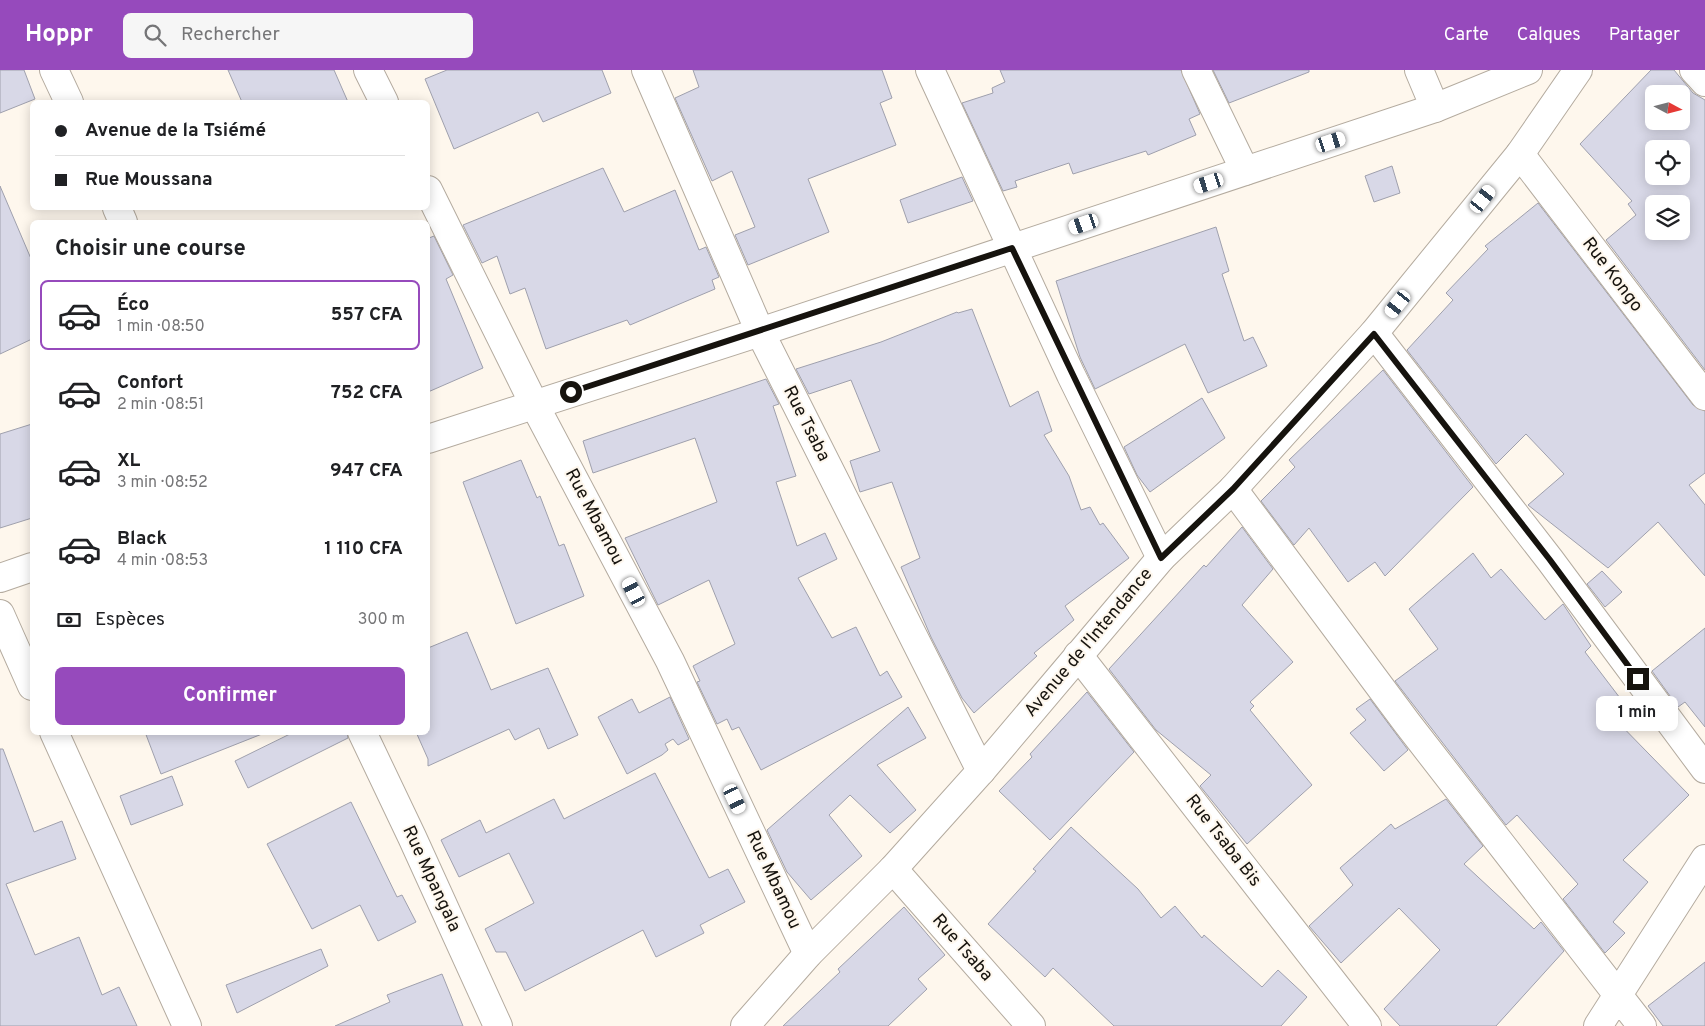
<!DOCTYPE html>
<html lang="fr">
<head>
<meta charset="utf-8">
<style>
	:root { --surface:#fff; --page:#f6f6f6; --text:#202124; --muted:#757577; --line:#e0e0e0; --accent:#964abc }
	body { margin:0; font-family:Overpass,sans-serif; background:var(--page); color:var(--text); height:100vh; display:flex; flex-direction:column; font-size:19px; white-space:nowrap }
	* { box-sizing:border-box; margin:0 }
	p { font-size:16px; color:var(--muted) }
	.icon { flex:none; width:28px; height:28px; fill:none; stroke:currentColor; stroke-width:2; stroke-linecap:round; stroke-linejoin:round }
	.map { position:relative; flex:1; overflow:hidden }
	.panel { position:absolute; left:30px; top:150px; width:400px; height:515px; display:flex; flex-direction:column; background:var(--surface); border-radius:8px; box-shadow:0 2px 12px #0003 }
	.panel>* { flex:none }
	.banner { position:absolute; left:30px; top:30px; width:400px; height:110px; border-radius:8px; box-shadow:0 2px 12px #0003; display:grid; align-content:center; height:110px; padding:0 25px; background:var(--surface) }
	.needle { width:32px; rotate:97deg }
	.fabs { position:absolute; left:1645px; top:15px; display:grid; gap:10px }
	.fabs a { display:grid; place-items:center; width:45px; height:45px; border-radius:8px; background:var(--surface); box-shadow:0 2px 12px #0003; font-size:25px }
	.end { position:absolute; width:22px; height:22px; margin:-11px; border:6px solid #16130e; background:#fff; box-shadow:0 0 0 2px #fff }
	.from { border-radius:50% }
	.bubble { position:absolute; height:35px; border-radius:8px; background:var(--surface); box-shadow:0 2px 12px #0003; font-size:16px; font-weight:700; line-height:35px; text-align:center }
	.car { position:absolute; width:15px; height:30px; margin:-15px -8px; border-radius:6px; box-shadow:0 0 4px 1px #0007; background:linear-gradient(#fff 24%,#345 0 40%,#fff 0 76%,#345 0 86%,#fff 0) }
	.banner b { display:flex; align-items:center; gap:18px; height:48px; font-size:19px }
	.banner b+b { border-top:1px solid var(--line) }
	.banner i { width:12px; height:12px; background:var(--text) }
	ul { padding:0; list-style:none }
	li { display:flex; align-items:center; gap:15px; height:70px; margin:0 10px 8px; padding:0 15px; border:2px solid transparent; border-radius:8px }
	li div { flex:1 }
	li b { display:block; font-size:19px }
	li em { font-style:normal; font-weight:700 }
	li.on { border-color:var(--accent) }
	li>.icon { width:45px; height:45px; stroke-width:1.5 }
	h2 { padding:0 25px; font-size:22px; line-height:60px }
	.pay { display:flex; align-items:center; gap:12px; height:55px; padding:0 25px; font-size:19px }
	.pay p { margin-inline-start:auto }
	.primary-button { display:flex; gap:10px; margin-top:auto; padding:10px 25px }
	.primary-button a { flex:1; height:58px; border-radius:8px; background:var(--accent); color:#fff; font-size:20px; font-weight:700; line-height:58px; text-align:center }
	header { display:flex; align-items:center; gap:30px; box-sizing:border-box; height:70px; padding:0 25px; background:var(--accent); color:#fff }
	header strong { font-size:24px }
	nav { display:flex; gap:28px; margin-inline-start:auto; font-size:18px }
	.search { width:350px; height:45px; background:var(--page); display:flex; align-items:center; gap:12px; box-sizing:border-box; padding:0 18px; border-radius:8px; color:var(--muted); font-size:19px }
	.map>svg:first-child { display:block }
</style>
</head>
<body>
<header>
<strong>Hoppr</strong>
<div class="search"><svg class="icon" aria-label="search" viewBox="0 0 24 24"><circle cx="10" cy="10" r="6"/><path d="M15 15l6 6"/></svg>Rechercher</div>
<nav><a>Carte</a><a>Calques</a><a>Partager</a></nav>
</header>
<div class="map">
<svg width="1705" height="956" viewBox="0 0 1705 956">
	<rect width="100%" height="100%" fill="#fef7ed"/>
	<!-- building -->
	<path fill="#d8d8e7" stroke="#9fa0ad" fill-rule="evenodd" d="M0,0h24l11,29 -35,14z
		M228,0h106l14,32h-106z
		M447,0h155l9,23 -68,29 -5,-10 -84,37 -29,-70z
		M693,0h189l10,28 -12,5 16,42 -88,34 21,53 -81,33 -13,-30 20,-8 -23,-56 -20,10 -37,-83 24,-11z
		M1000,0h181l19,44 -11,5 7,16 -48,20 -2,-4 -73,23 -4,-11 -54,18 2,6 -14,4 -41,-88 31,-10 -1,-5 13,-6z
		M1213,0h96v2l-80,31z
		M1651,0h23l19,23 12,7v270l-99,-130 30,-25 -8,-11 4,-3 -52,-57zM1654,24h27v27h-27zM1654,79h27v27h-27zM1654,134h27v27h-27z
		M1392,96l8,27 -26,9 -9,-26z
		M603,98l21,44 51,-22 24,60 7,-3 13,30 -7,3 3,9 -85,36 -3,-5 -81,29 -21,-61 -15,6 -13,-38 -15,7 -19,-38z
		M962,107l11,24 -65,22 -8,-23z
		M0,116l32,75v78l-32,15z
		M1538,133l155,202 12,6v62l-16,12 16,20v71l-47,-54 -50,46 -80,-63 36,-31 -38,-40 -30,30 -89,-114 46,-50 -7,-7 42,-44 -3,-3z
		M1216,157l13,44 -7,3 22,67 9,-4 14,29 -59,27 -23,-49 -90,45 -15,-32 -24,-76z
		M428,166l1,2 5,-2 19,39 -7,4 37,89 -55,24z
		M972,239l38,98 28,-16 14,40 -8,4 25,41 12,34 9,-3 10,18 3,-2 26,35 -64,48 9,14 -40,33 3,3 -63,57 -12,-15 -31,-61 -30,-70 19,-9 -28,-76 -32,10 -10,-31 30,-10 -29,-71 -42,14 -13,-25 85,-27 76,-30 1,1z
		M1383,300l90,117 -88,89 -10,-14 -27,20 -39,-54 -15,17 -33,-44 34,-34 -6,-7z
		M766,309l13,25 -6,2 23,70 -20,6 21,64 28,-13 12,26 -39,19 34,60 24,-11 24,49 7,-5 15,26 -141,73 -22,-43 -7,3 -5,-11 -10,5 -20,-42 3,-1 -7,-15 42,-22 -26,-64 -51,25 -33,-67 92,-36 -22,-64 -102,35 -10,-32z
		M1202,328l23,40 -75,54 -13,-17 -13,-28z
		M32,354v94l-32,10v-94z
		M521,390l16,38 3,-2 19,50 5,-2 20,52 -68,28 -53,-142z
		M1242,457l31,42 -31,36 51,57 -43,40 4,4 -4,4 62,75 -65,59 -47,-58 11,-11 -55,-45 -47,-61 95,-104 2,2z
		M1473,483l18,25 10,-9 44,51 18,-16 28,42 -6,6 38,50 -14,11 80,82 -66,65 25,22 -35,40 12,11 -20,20 -42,-54 15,-15 -61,-69 -11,10 -111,-144 43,-32 -29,-40z
		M1602,501l20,21 -17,15 -18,-23z
		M1705,558v99l-20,-25 -7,5 -26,-36z
		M467,562l24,58 57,-22 30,67 -30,14 -9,-21 -24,12 -6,-11 -81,37v-7l-12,-27h12v-84z
		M1087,622l47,60 -84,88 -51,-49 33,-34 -2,-3z
		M670,627l19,42 -11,6 -5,-6 -8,5 3,6 -6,5 -35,19 -29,-57 34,-18 7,14z
		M1370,629l38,51 -24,21 -34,-38 16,-13 -10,-11z
		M908,637l18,31 -49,27 39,45 -26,23 -40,-38 -21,20 33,41 -51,44 -24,-28 -20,-42z
		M145,662h117v2l-101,40z
		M294,662h53l1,6 -100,50 -13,-27z
		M0,679h3l31,83 28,-11 14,38 -70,25 29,71 44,-18 23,58 17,-8 18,39h-137z
		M655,703l54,105 19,-9 17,33 -45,23 4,8 -48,24 -13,-27 -118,61 -19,-39h-10l-11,-23 49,-26 -25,-50 -50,24 -18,-37 39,-20 6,13 68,-34 10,20z
		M172,706l11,29 -52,20 -11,-29z
		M1446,729l37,47 -19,18 70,65 7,-7 23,29 -68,75h-96l-16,-17 56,-59 -41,-42 -58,55 -32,-37 44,-41 -13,-17 51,-44 4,5z
		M351,732l46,95 5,-2 14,27 -38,19 -18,-36 -48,24 -45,-85z
		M1071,757l67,62 23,29 14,-12 27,32 2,-3 58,52 16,-17 29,27 -26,29h-167l-61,-58 -8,9 -57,-53 48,-53 -3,-2z
		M904,837l41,48 -27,24 9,10 -39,37h-105l57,-54 -2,-3z
		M321,879l7,17 -91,47 -11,-28z
		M1705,892v64h-42l-15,-20z
		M442,904l21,52h-128l55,-24 -3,-7z"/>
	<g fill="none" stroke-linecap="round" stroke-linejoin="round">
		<!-- street casing -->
		<g stroke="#b4ab9f" stroke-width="30">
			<path id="street" d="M54,0l15,32
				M368,0l16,32
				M646,0l114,262 221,439
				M930,0l141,305 90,183
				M1196,0l49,101
				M1419,0l16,38
				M1694,0l11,12
				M1520,84l185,242
				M428,120l106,214 136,257 138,293
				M117,138l6,14
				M1374,263l176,227 155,209
				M1233,419l174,234 235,303
				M0,544l32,72
				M1078,585l289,371
				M54,662l133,294
				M362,662l50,105 86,189
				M893,799l138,157
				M1598,956l107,-167"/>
		</g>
		<!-- secondary casing -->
		<g stroke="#b4ab9f" stroke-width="30">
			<path id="secondary" d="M428,369l332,-107 675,-224 93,-38
				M0,508l32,-11
				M745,956l63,-72 85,-85 88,-98 180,-213 72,-69 141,-156 146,-179 58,-84"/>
		</g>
		<!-- street -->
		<use href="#street" stroke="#fff" stroke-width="28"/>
		<!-- secondary -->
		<use href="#secondary" stroke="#fff" stroke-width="28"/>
	</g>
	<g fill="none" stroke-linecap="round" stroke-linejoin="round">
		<!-- route -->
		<path stroke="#16130e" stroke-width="6" d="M571,322l441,-144 149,310 72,-69 141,-155 176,226 88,119"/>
	</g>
	<g text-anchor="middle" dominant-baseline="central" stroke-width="4" stroke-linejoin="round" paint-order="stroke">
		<!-- street labels -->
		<g font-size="18" fill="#16130e" stroke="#fef7ed">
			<text transform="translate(1612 205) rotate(53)">Rue Kongo</text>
			<text transform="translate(806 354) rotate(63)">Rue Tsaba</text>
			<text transform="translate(594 447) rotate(62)">Rue Mbamou</text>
			<text transform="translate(1089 573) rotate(-50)">Avenue de l'Intendance</text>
			<text transform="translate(1223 771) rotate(52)">Rue Tsaba Bis</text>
			<text transform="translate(431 809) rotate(65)">Rue Mpangala</text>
			<text transform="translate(773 810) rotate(65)">Rue Mbamou</text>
			<text transform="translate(962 878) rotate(49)">Rue Tsaba</text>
		</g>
	</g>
</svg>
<div class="fabs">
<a><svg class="needle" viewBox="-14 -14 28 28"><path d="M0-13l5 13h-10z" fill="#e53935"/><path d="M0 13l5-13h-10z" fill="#757577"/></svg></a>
<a><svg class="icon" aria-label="locate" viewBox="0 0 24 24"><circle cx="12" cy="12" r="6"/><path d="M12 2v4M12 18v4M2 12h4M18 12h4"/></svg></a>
<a><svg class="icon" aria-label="layers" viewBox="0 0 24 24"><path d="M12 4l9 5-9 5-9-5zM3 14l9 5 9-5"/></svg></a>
</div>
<i class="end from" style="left:571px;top:322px"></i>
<i class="end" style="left:1638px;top:609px"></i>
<div class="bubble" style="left:1596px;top:626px;width:82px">1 min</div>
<i class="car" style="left:1331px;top:72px;rotate:72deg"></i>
<i class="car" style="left:1209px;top:113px;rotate:252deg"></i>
<i class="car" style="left:1483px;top:129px;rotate:39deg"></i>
<i class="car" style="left:1084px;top:154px;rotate:251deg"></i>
<i class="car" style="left:1398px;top:234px;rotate:219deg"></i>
<i class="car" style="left:634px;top:522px;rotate:332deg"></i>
<i class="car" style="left:735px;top:729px;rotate:155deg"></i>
<div class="banner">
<b><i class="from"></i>Avenue de la Tsiémé</b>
<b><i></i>Rue Moussana</b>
</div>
<section class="panel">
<h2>Choisir une course</h2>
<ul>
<li class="on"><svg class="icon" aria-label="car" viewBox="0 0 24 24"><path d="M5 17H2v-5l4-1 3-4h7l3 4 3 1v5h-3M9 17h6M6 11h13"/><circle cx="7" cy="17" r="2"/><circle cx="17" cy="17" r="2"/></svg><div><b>Éco</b><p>1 min · 08:50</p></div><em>557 CFA</em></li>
<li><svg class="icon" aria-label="car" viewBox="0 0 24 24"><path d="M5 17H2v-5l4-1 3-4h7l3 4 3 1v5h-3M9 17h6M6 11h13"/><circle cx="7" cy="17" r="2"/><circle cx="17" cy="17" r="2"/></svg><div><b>Confort</b><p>2 min · 08:51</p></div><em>752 CFA</em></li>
<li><svg class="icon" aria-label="car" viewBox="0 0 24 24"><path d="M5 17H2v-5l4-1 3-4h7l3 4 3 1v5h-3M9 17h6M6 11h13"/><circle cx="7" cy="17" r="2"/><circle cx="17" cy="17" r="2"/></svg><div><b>XL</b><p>3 min · 08:52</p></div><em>947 CFA</em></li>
<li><svg class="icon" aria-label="car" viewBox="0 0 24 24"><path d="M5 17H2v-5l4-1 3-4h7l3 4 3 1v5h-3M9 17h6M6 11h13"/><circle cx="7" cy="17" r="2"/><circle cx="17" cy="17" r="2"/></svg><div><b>Black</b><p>4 min · 08:53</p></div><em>1 110 CFA</em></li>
</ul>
<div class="pay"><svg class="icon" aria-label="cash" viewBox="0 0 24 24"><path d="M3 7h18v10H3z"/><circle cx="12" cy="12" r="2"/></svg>Espèces<p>300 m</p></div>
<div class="primary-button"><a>Confirmer</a></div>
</section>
</div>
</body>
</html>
